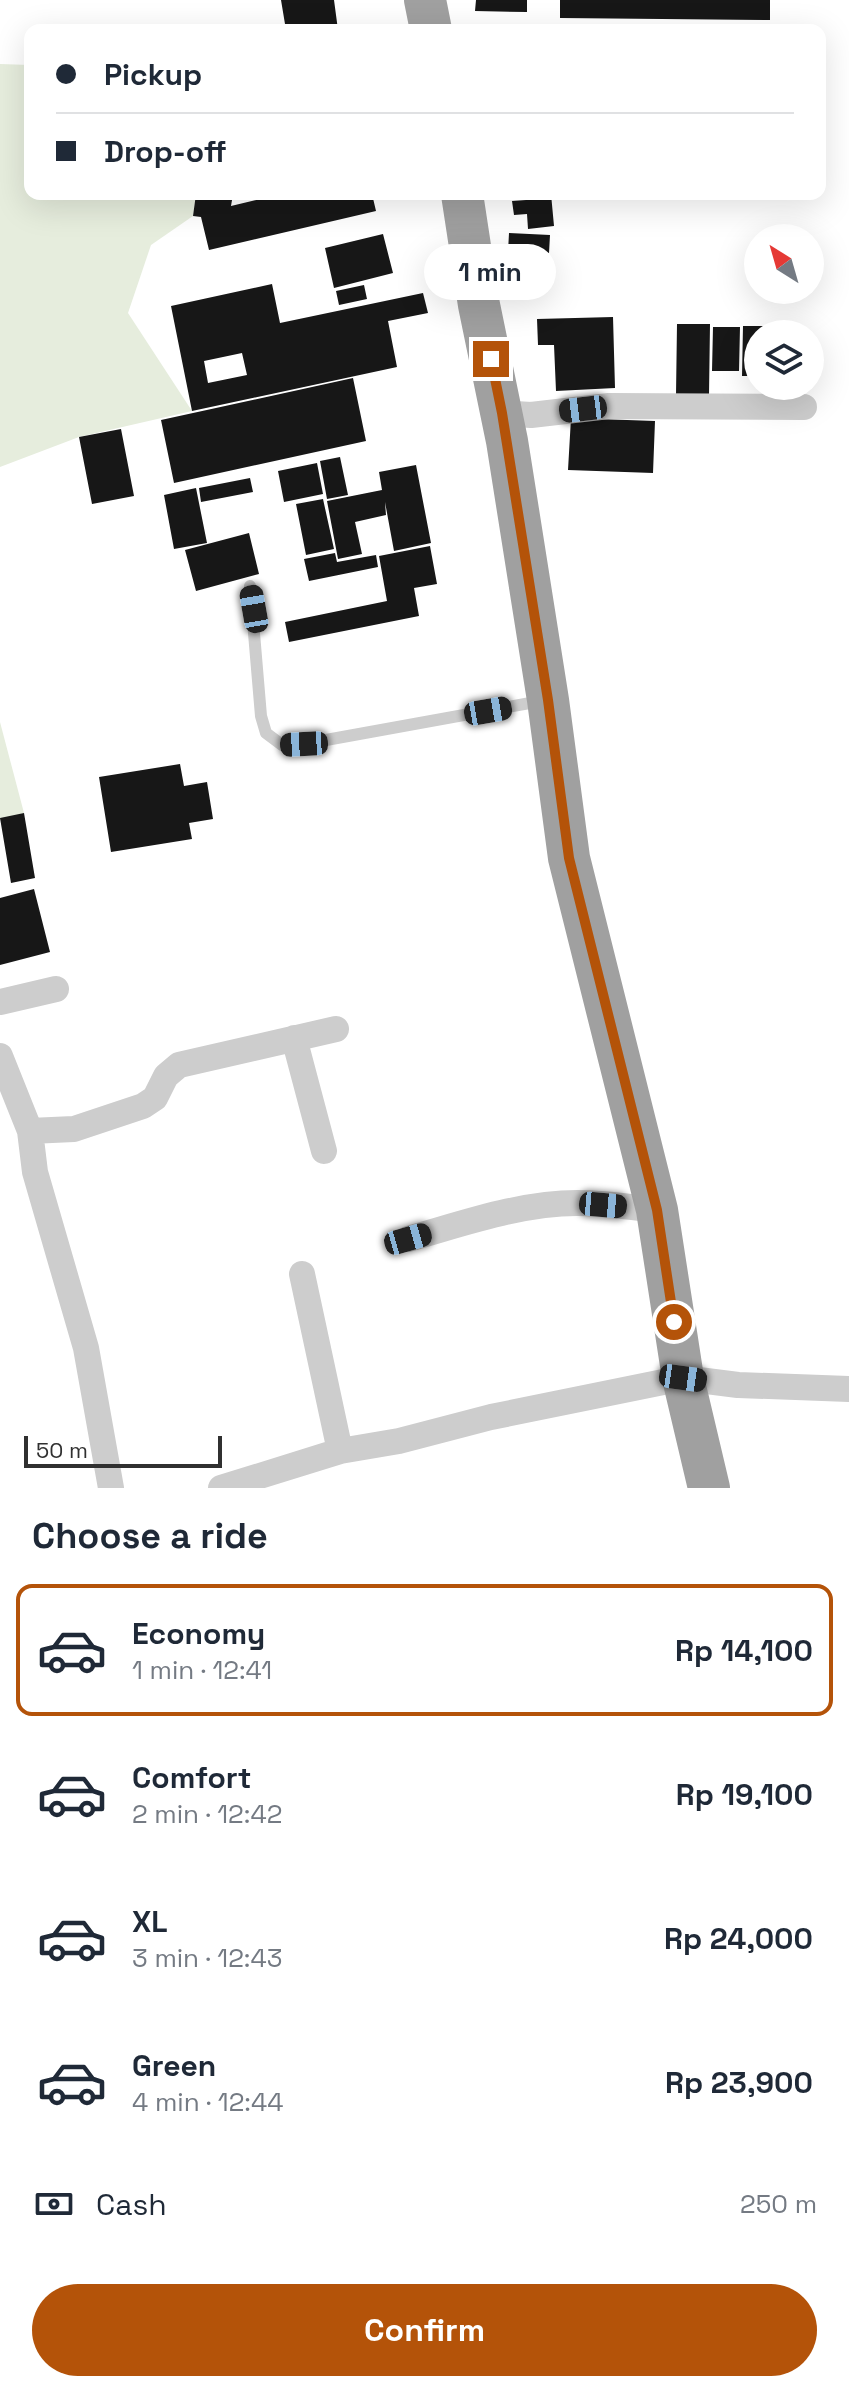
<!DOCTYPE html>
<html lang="en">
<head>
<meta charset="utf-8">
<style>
	:root { --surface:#fff; --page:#f6f6f7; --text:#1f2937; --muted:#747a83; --line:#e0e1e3; --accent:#b45309 }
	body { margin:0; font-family:"Space Grotesk",sans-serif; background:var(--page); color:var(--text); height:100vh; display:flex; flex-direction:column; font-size:30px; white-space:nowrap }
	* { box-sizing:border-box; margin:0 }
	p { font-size:26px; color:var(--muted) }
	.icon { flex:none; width:44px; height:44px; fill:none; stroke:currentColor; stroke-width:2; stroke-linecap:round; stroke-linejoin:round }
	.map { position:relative; height:1488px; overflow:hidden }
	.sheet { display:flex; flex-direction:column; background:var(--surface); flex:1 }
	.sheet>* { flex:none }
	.hud { position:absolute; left:24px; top:24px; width:802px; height:176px; border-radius:16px; box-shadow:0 8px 32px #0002; display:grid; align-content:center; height:176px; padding:0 32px; background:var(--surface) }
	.needle { width:52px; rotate:323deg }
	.fabs { position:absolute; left:744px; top:224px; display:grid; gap:16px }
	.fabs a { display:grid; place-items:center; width:80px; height:80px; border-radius:50%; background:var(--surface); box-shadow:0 8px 32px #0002; font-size:40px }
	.scale { position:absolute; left:24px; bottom:20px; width:198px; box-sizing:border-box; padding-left:8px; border:4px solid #303030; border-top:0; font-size:22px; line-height:28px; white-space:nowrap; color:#303030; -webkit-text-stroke:6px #fff; paint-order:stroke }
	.end { position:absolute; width:36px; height:36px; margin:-18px; border:10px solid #b45309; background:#fff; box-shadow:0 0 0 4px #fff }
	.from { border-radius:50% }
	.bubble { position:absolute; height:56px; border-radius:28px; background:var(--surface); box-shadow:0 8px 32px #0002; font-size:26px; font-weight:700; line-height:56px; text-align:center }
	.car { position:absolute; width:24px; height:48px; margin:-24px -12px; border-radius:10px; box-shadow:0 0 6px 2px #0007; background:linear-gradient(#222 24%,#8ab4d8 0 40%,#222 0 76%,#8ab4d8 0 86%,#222 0) }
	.hud b { display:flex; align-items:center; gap:28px; height:76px; font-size:30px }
	.hud b+b { border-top:2px solid var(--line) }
	.hud i { width:20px; height:20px; background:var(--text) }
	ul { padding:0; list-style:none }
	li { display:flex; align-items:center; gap:24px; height:132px; margin:0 16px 12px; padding:0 16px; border:4px solid transparent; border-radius:16px }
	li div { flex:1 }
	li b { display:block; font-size:30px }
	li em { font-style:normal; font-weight:700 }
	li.current { border-color:var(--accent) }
	li>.icon { width:72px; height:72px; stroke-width:1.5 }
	h2 { padding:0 32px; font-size:36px; line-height:96px }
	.pay { display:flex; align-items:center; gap:20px; height:88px; padding:0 32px; font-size:30px }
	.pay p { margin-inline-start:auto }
	.action { display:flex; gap:16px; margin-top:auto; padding:16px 32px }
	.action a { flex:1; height:92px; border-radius:48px; background:var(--accent); color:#fff; font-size:32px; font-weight:700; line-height:92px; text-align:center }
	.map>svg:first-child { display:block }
</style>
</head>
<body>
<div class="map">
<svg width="849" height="1488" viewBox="0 0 849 1488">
	<rect width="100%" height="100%" fill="#fff"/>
	<!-- green -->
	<path fill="#e6eddd" d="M0,64l30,1v129h166l-3,22 -42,29 -23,68 64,98 -113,26 -79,30z
		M0,722l24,91 -24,7z"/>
	<!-- building -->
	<path fill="#171717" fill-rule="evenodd" d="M281,0h53l4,30h-52z
		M476,0h51v12l-52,-1z
		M560,0h210v20l-210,-2z
		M196,194h37l-2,12 51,-12h90l4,17 -167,39 -8,-33 -8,-1z
		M525,194h26l3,32 -26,3 -1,-15 -13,1 -2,-14 14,-1z
		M509,233l41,2 -1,18 -41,-1z
		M383,234l10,39 -59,15 -9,-40z
		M272,284l8,39 143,-30 5,20 -40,8 9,46 -205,44 -21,-105zM242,353l5,22 -39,8 -4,-22z
		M364,285l3,14 -28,6 -3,-14z
		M613,317l2,71 -59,3 -2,-46h-16l-1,-26z
		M677,324h33l-1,71h-33z
		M743,326h41v8h-26v42h-16z
		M713,327h27l-1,44h-27z
		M353,378l13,63 -192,42 -13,-63z
		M571,418l84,3 -2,52 -85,-3z
		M121,429l13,67 -42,8 -13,-67z
		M340,457l8,38 -21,4 -7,-38z
		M317,463l6,31 -39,8 -6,-31z
		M416,465l15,78 -37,8 -9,-49 1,13 -31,7 7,32 -24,5 -11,-58 55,-11 -3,-18z
		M250,478l3,14 -52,10 -2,-14z
		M196,488l11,55 -33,6 -10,-54z
		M323,499l11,50 -28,6 -10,-51z
		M249,533l10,41 -63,17 -11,-41z
		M430,546l7,38 -23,4 5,28 -130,26 -4,-20 102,-21 -8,-45z
		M335,553l2,9 39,-7 2,12 -69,14 -5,-22z
		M180,764l4,22 23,-4 6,37 -24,4 3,16 -81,13 -12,-75z
		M24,813l11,65 -24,5 -11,-65z
		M34,889l16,63 -50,13v-67z"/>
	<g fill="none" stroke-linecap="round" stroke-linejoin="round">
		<!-- service -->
		<path stroke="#cdcdcd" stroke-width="12" d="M250,586l11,130 5,17 16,12 22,-1 237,-43"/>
		<!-- minor -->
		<path stroke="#cdcdcd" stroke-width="26" d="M502,413l29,2 78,-9 195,1
			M0,1002l56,-13
			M294,1038l30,113
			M0,1056l30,75 5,41 51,176 25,140
			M30,1131l44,-2 69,-23 12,-8 11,-22 13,-11 157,-36
			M408,1239c54,-15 112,-36 169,-36 27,0 54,4 80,7
			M302,1274l38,177
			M221,1488l119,-37 59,-10 92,-24 192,-39 55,7 111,4"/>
		<!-- trunk -->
		<path stroke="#a0a0a0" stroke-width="42" d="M425,0l6,30
			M462,194l17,111 28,136 41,259 21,158 88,352 26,168 26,110"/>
	</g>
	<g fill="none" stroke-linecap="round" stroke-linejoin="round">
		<!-- route -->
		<path stroke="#b45309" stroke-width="10" d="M491,359l11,54 46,287 21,158 88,352 17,112"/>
	</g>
</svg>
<div class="fabs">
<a><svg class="needle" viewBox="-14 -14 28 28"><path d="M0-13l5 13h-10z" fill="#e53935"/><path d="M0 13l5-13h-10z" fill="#747a83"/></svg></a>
<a><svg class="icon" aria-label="layers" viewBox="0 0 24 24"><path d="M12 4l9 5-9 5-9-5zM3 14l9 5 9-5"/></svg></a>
</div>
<div class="scale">50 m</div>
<i class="end from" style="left:674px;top:1322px"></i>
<i class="end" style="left:491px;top:359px"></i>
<div class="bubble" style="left:424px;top:244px;width:132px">1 min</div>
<i class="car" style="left:583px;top:409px;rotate:263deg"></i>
<i class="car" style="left:254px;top:609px;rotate:350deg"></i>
<i class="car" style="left:488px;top:711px;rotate:80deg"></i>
<i class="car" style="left:304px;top:744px;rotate:267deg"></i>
<i class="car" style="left:603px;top:1205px;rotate:95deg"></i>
<i class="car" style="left:408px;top:1239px;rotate:74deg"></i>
<i class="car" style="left:683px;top:1378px;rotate:98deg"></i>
<div class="hud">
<b><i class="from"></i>Pickup</b>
<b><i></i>Drop-off</b>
</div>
</div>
<section class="sheet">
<h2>Choose a ride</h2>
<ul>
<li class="current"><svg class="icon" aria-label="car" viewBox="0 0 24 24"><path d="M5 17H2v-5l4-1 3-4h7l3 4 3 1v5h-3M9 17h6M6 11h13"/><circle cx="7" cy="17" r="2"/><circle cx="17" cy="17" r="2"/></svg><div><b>Economy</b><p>1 min · 12:41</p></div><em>Rp 14,100</em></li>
<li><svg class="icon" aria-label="car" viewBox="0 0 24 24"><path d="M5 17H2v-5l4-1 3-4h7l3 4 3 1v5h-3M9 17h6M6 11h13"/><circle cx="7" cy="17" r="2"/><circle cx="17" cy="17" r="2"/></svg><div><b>Comfort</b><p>2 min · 12:42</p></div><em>Rp 19,100</em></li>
<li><svg class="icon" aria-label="car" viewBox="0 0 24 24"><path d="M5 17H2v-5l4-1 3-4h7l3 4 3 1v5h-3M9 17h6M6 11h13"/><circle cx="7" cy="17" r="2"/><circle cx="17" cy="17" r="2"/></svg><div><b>XL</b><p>3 min · 12:43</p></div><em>Rp 24,000</em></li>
<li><svg class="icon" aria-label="car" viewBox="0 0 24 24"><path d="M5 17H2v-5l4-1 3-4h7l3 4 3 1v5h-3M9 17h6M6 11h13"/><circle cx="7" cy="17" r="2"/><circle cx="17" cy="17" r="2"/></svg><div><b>Green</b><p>4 min · 12:44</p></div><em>Rp 23,900</em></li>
</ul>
<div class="pay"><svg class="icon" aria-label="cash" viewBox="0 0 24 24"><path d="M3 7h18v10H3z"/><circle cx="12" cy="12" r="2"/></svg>Cash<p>250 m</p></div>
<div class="action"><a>Confirm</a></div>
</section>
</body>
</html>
